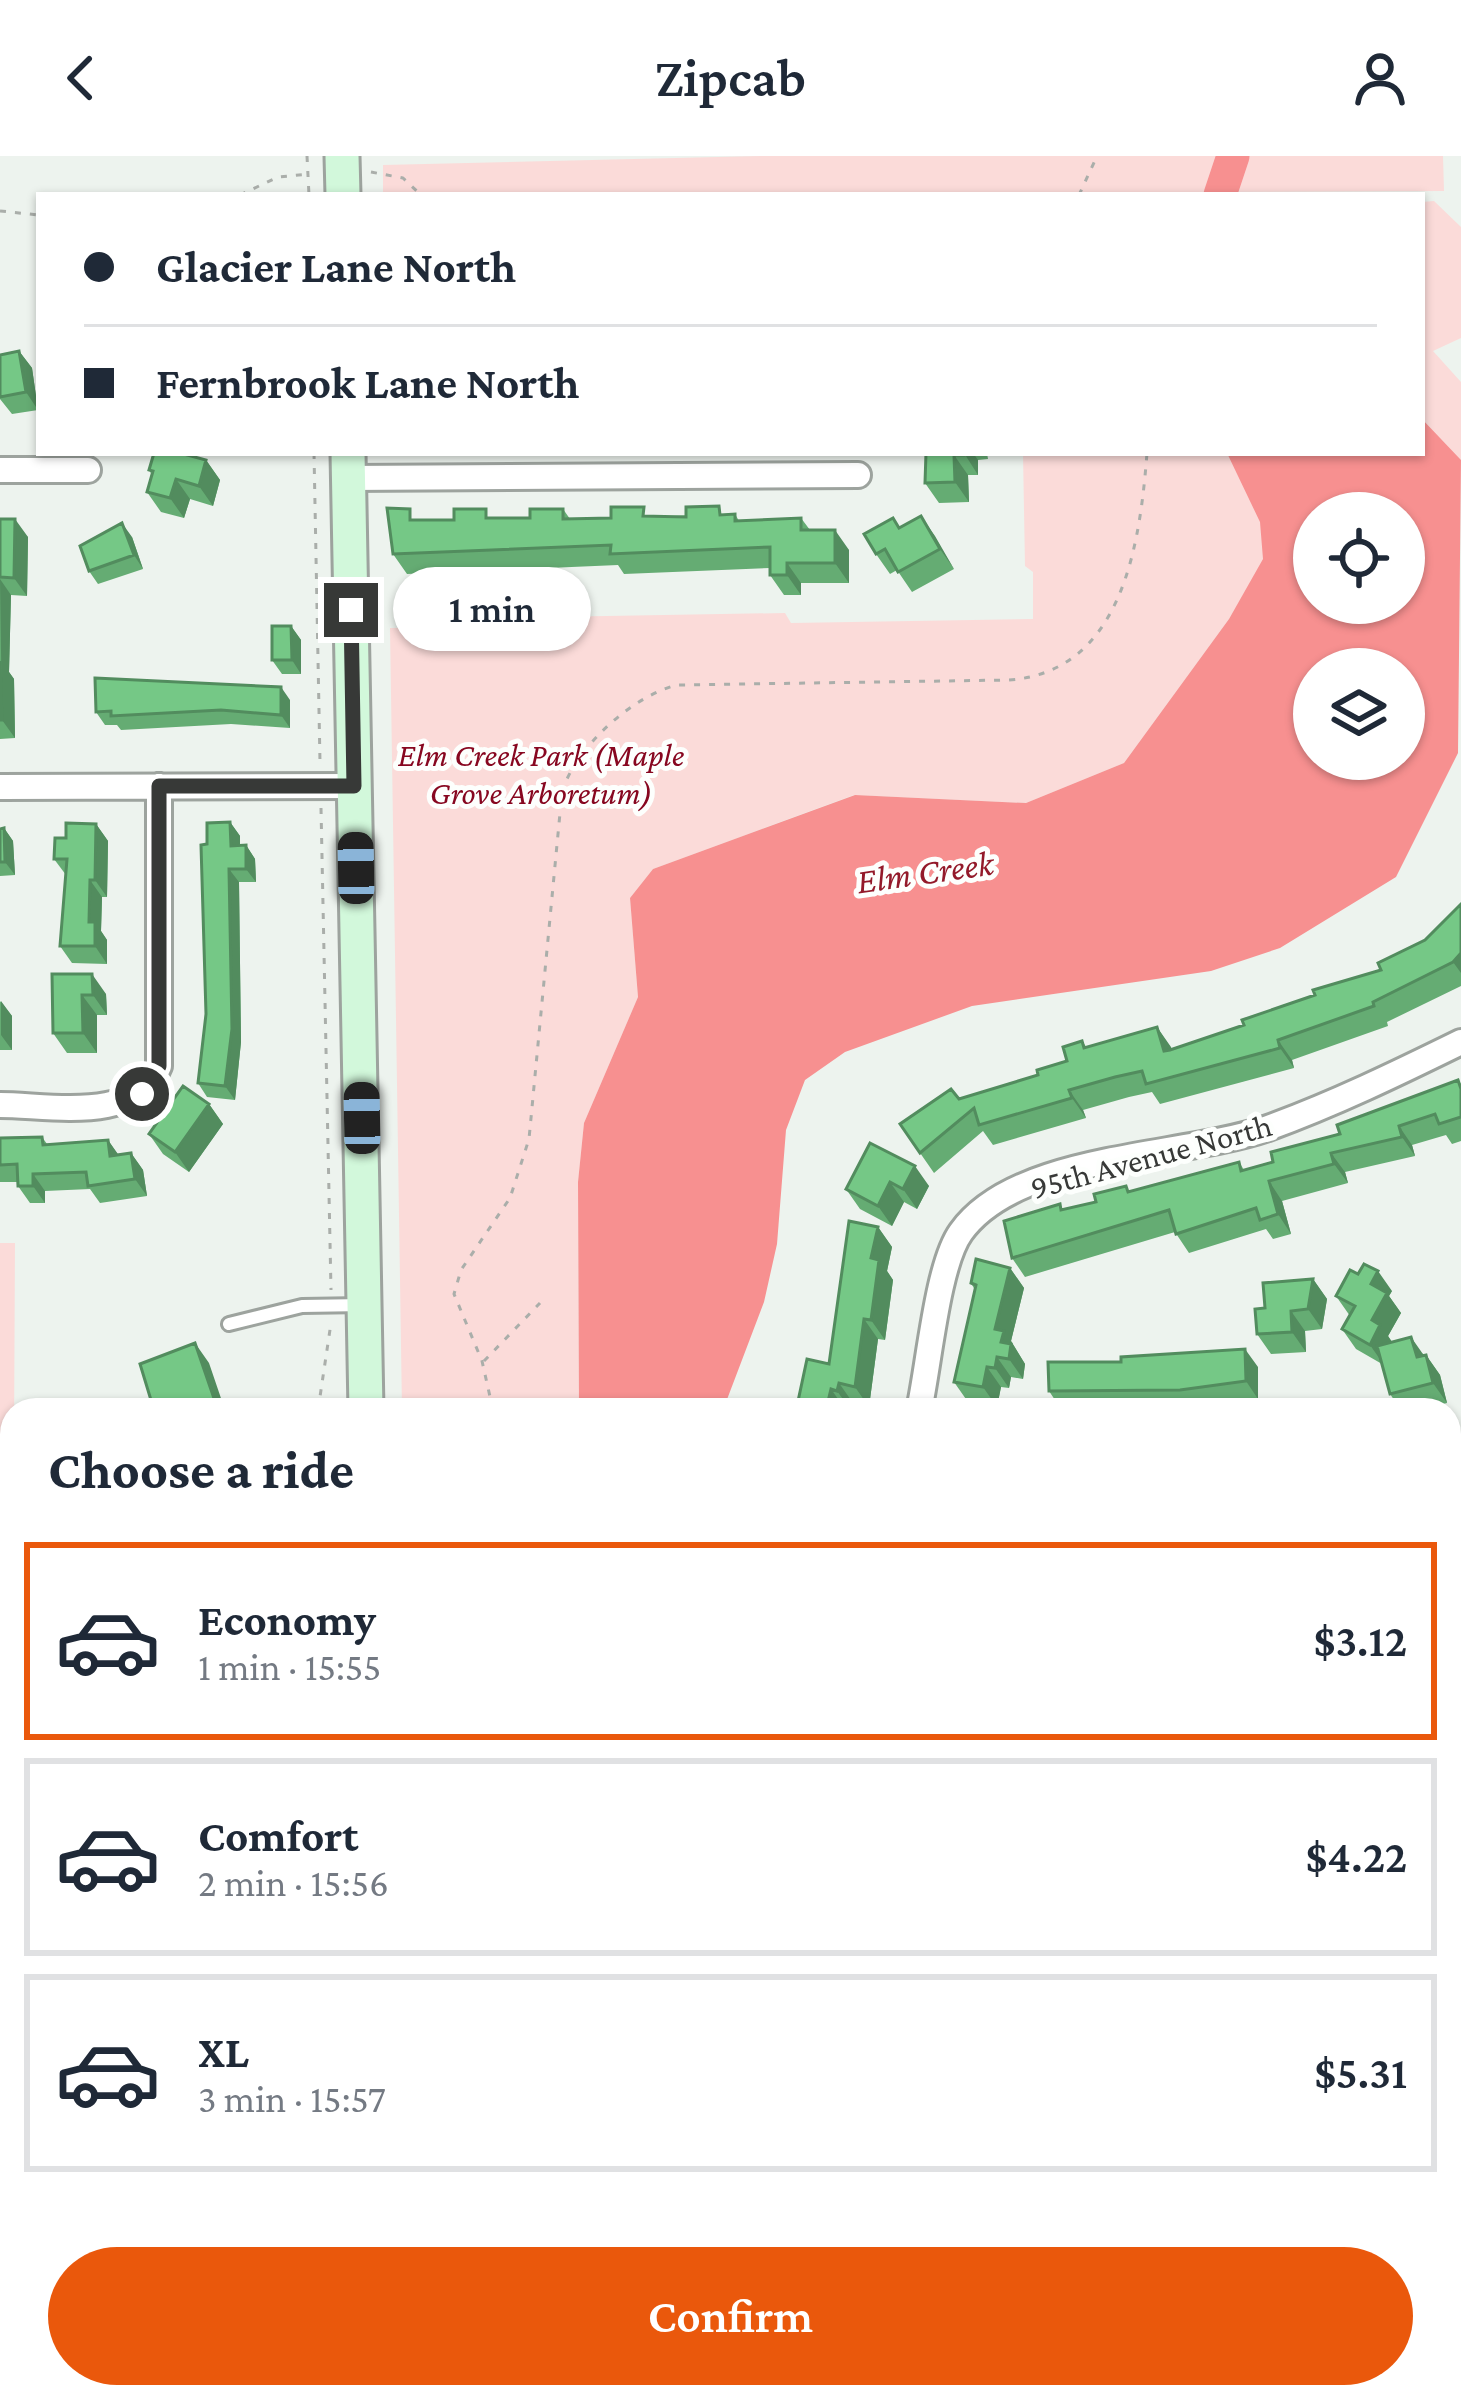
<!DOCTYPE html>
<html lang="en">
<head>
<meta charset="utf-8">
<style>
	:root { --surface:#fff; --page:#f2f2f3; --text:#1f2937; --muted:#747a83; --line:#e0e1e3; --accent:#ea580c }
	body { margin:0; font-family:"Crimson Pro",serif; background:var(--page); color:var(--text); height:100vh; display:flex; flex-direction:column; font-size:45px; white-space:nowrap }
	* { box-sizing:border-box; margin:0 }
	p { font-size:39px; color:var(--muted) }
	.icon { flex:none; width:66px; height:66px; fill:none; stroke:currentColor; stroke-width:2; stroke-linecap:round; stroke-linejoin:round }
	.map { position:relative; flex:1; overflow:hidden }
	.details { position:absolute; left:0px; top:1242px; width:1461px; height:1011px; display:flex; flex-direction:column; background:var(--surface); border-radius:36px 36px 0 0; box-shadow:0 3px 9px #0004 }
	.details>* { flex:none }
	.banner { position:absolute; left:36px; top:36px; width:1389px; height:264px; border-radius:0px; box-shadow:0 3px 9px #0004; display:grid; align-content:center; height:264px; padding:0 48px; background:var(--surface) }
	.controls { position:absolute; left:1293px; top:336px; display:grid; gap:24px }
	.controls a { display:grid; place-items:center; width:132px; height:132px; border-radius:50%; background:var(--surface); box-shadow:0 3px 9px #0004; font-size:60px }
	.end { position:absolute; width:54px; height:54px; margin:-27px; border:15px solid #373937; background:#fff; box-shadow:0 0 0 6px #fff }
	.from { border-radius:50% }
	.bubble { position:absolute; height:84px; border-radius:42px; background:var(--surface); box-shadow:0 3px 9px #0004; font-size:39px; font-weight:600; line-height:84px; text-align:center }
	.car { position:absolute; width:36px; height:72px; margin:-36px -18px; border-radius:15px; box-shadow:0 0 9px 3px #0007; background:linear-gradient(#222 24%,#8ab4d8 0 40%,#222 0 76%,#8ab4d8 0 86%,#222 0) }
	.banner b { display:flex; align-items:center; gap:42px; height:114px; font-size:45px }
	.banner b+b { border-top:3px solid var(--line) }
	.banner i { width:30px; height:30px; background:var(--text) }
	ul { padding:0; list-style:none }
	li { display:flex; align-items:center; gap:36px; height:198px; margin:0 24px 18px; padding:0 24px; border:6px solid var(--line); border-radius:0px }
	li div { flex:1 }
	li b { display:block; font-size:45px }
	li em { font-style:normal; font-weight:600 }
	li.active { border-color:var(--accent) }
	li>.icon { width:108px; height:108px; stroke-width:1.5 }
	h2 { padding:0 48px; font-size:54px; line-height:144px }
	.button { display:flex; gap:24px; margin-top:auto; padding:24px 48px }
	.button a { flex:1; height:138px; border-radius:72px; background:var(--accent); color:#fff; font-size:48px; font-weight:600; line-height:138px; text-align:center }
	header { display:flex; justify-content:space-between; align-items:center; height:156px; padding:0 48px; background:var(--surface); font-size:54px; font-weight:600 }
	.map>svg:first-child { display:block }
</style>
</head>
<body>
<header><svg class="icon" aria-label="back" viewBox="0 0 24 24"><path d="M15 5l-7 7 7 7"/></svg>Zipcab<svg class="icon" aria-label="person" viewBox="0 0 24 24"><circle cx="12" cy="8" r="4"/><path d="M4 21q1-7 8-7t8 7"/></svg></header>
<div class="map">
<svg width="1461" height="2251" viewBox="0 0 1461 2251">
	<rect width="100%" height="100%" fill="#edf3ee"/>
	<!-- green -->
	<path fill="#fbdbd9" d="M760,0h683l1,35 -1061,4v-30z
		M1434,45l27,26v111l-28,13 28,31v78l-39,-41v-217z
		M1023,297h204l23,37 12,38 2,31 -35,60 -105,144 -98,40 -172,-8 -201,74 -23,29 8,99 -54,126 -6,59 1,228h-177l-12,-782 157,-2 2,-9 236,-4 6,10 242,-4v-47l-8,-6z
		M0,1087h15l-3,590 -12,1z
		M586,2241h581l-2,10h-580z"/>
	<!-- water -->
	<path fill="#f79090" fill-rule="evenodd" d="M1422,263l39,41 -3,293 -62,124 -116,71 -69,23 -239,35 -127,46 -40,28 -19,50 -9,114 -13,58 -41,108h-144l-1,-228 6,-59 54,-126 -8,-99 23,-29 202,-74 171,8 98,-40 105,-144 34,-60 -3,-37 -33,-69h195zM1314,357h90v90h-90zM1314,513h90v90h-90z"/>
	<g fill="none" stroke-linecap="round" stroke-linejoin="round">
		<!-- river -->
		<path stroke="#f79090" stroke-width="33" d="M1220,39l13,-39"/>
		<!-- lane casing -->
		<g stroke="#9da39e" stroke-width="18">
			<path id="lane" d="M229,1168l73,-18 62,-1
				M0,1418h12"/>
		</g>
		<!-- street casing -->
		<g stroke="#9da39e" stroke-width="30">
			<path id="street" d="M0,314h88
				M348,322l510,-3
				M0,631l354,-1
				M0,949c50,0 137,19 159,-39v-280
				M919,1254c10,-44 18,-145 42,-178 56,-78 221,-74 307,-104 66,-24 130,-55 193,-86
				M1449,1588l12,-6
				M1449,1824l12,-1
				M1449,2000l12,25"/>
		</g>
		<!-- secondary casing -->
		<g stroke="#9da39e" stroke-width="39">
			<path id="secondary" d="M342,0l1,39
				M348,297l18,957
				M0,2119l12,-1
				M1449,2123l12,1
				M0,2155l12,-1"/>
		</g>
		<!-- path -->
		<path stroke="#aaaeaa" stroke-width="3" stroke-dasharray="6 9" stroke-linecap="butt" d="M307,0l2,39
			M371,16l32,6 18,17
			M240,39l38,-18 31,-3
			M1079,39l18,-39
			M0,55l39,4
			M314,297l6,309
			M321,652l10,482
			M484,1205l56,-58
			M318,1254l13,-87
			M493,1254l-11,-49 -28,-67 7,-24 49,-72 19,-59 33,-347c13,-44 70,-96 115,-107l332,-5c114,-8 131,-137 138,-227
			M0,1620h12
			M808,2241l8,10"/>
		<!-- lane -->
		<use href="#lane" stroke="#fff" stroke-width="12"/>
		<!-- street -->
		<use href="#street" stroke="#fff" stroke-width="24"/>
		<!-- secondary -->
		<use href="#secondary" stroke="#d2f8db" stroke-width="33"/>
	</g>
	<!-- wall -->
	<path fill="#65ac73" d="M19,195l13,17 6,42 -26,4 -12,-15v-44z
		M926,297h61l1,6 -10,1v15h-10l1,27 -30,1 -14,-20z
		M206,304l14,20 -7,26 -23,-7 -6,19 -23,-6 -14,-20 5,-17 -3,-5z
		M563,353l7,10 165,-5 4,7 62,-3 9,12 39,20v33h-48v12h-17l-14,-20v-7l-146,6 -6,-9 -211,9 -14,-20 25,-34 112,-2z
		M921,360l33,53 -42,23 -15,-22 -7,4 -14,-20 17,-36 7,10z
		M0,363l28,18 -1,59 -16,-1 -2,77 5,7 1,59 -15,1z
		M132,381l11,32 -45,15 -9,-13z
		M291,470l10,14v34h-19l-10,-14z
		M290,544v28l-59,-4 -110,6 -4,-5h-12l-9,-13z
		M230,666l10,14v9h6l9,14 1,23h-17l2,160 -6,58 -28,-3 -9,-14 8,-69 1,-170z
		M96,668l12,17 -1,56h-5l-1,34 6,9v24l-35,-1 -12,-17 6,-71 -12,-16 12,-21z
		M4,672l9,13 2,34 -15,1v-47z
		M1461,748v82l-74,36 1,4 -96,34 2,8 -134,36 -8,-12 -23,5 -46,13 3,8 -93,27 -10,-14 -49,42 -34,-49 59,-25 79,-24 29,-14 15,-20 5,7 70,-21 15,23 72,-25 71,-30 66,-25 44,-30z
		M52,818l54,20 1,21h-10v38h-30l-14,-20z
		M0,845l12,15v34h-12z
		M1458,924l3,4v57l-9,3 -6,-9 -34,10 3,11 -70,16 3,11 -66,18 9,33 -18,5 -7,-10 -77,24 -14,-21 -150,45 -13,-19 52,-48 175,-48 5,8 29,-8z
		M209,948l14,20 -34,48 -26,-18 -14,-20z
		M42,981l5,7 61,-4 10,15 13,-2 12,17 4,26 -47,7 -10,-14 -45,2v12h-15l-12,-17v-4h-18v-44z
		M870,987l59,43 -12,23 -13,-7 -12,24 -32,-17 -14,-20z
		M878,1071l14,20 -5,24 6,9 -8,60 -7,-1 -9,68 -16,-4 -2,7h-51l-3,-4 32,-42z
		M1010,1112l14,20 -13,53 14,23 -2,15 -12,-2 -2,11 -8,-1 -4,20 -29,-5 -14,-20 21,-92 -4,-7z
		M1313,1123l14,20 -5,30 -17,2 1,21 -35,2 -14,-20 8,-26z
		M1392,1135l-3,5 12,17 -13,23 4,6 34,13 14,20 7,28 -26,7h-20l-11,-16 -8,-30 -26,-15 -14,-20 8,-13 -14,-20z
		M1258,1211v32l-66,9 -131,1 -12,-18z
		M1449,1489l12,19v23l-12,4z
		M1449,1649l11,16 1,43 -12,1z
		M1449,1859h12v54l-12,1z
		M0,1864l12,13v162h-12z
		M322,2241h61l-60,2z
		M475,2241h47l1,10h-21l-7,-9z"/>
	<!-- shaded-wall -->
	<path fill="#528c5e" d="M19,195l13,17 6,42 -12,-18z
		M964,297h9l5,7v15z
		M954,299l14,20 1,27 -14,-20z
		M206,304l14,20 -7,26 -14,-20z
		M176,323l14,20 -6,19 -14,-20z
		M921,360l14,20 19,33 -14,-20z
		M15,363l13,18 -1,59 -13,-18z
		M122,367l10,14 11,32 -9,-14z
		M835,374l14,20v33l-14,-20z
		M787,407l14,20v12l-14,-20z
		M0,423l11,16 -2,77 5,7 1,59 -13,-18z
		M291,470l10,14v34l-9,-14z
		M281,531l9,13v28l-9,-13z
		M230,666l10,14v23l-9,-13z
		M96,668l12,17 -1,56 -12,-17z
		M4,672l9,13 2,34 -10,-13z
		M246,689l9,14 1,23 -10,-13z
		M229,713l10,13 2,160 -6,58 -10,-14z
		M90,724l12,17 -1,34 6,9v24l-12,-18 -6,-24z
		M1461,797v20l-8,-11z
		M92,818l14,20 1,21 -14,-20z
		M82,839l15,20v38l-14,-20z
		M1,845l11,15v34l-11,-15z
		M1157,871l14,20 7,24 -14,-20z
		M1278,884l14,20 2,8 -14,-20z
		M1069,934l14,20 3,8 -14,-20z
		M209,948l14,20 -34,48 -14,-20z
		M1399,970l13,19 3,11 -13,-19z
		M108,984l12,17 -10,-1z
		M131,997l12,17 4,26 -12,-17z
		M1331,997l14,19 3,11 -14,-19z
		M915,1010l14,20 -12,23 -14,-20z
		M33,1018l12,17v12l-12,-17z
		M1269,1025l13,20 9,33 -13,-20z
		M890,1026l14,20 -12,24 -14,-20z
		M878,1071l14,20 -5,24 6,9 -8,60 -14,-20v-62z
		M1010,1112l14,20 -13,53 14,23 -2,15 -14,-20 -14,-30z
		M1378,1115l14,20 -3,5 12,17 -13,23 6,9 -10,20 -14,-20 2,-25 -1,-36z
		M1313,1123l14,20 -5,30 -14,-20z
		M1291,1155l14,20 1,21 -14,-20z
		M864,1163l14,20 -9,68 -14,-20z
		M1411,1181l14,20h-8z
		M195,1187l14,20 16,47h-7z
		M1245,1193l13,18v32l-12,-18z
		M1426,1199l14,20 7,28 -14,-20z
		M997,1201l14,20 -2,11 -14,-20z
		M987,1211l14,20 -4,20 -14,-20z
		M839,1227l14,20 -2,7 -14,-19z
		M831,1233l14,20v1h-19z
		M1449,1489l11,16 1,13 -7,-9z
		M1449,1649l11,16 1,43 -11,-16z
		M8,1872l4,5v49l-4,-6z
		M170,2241h8l1,10h-9z
		M513,2241h9l1,10h-3z"/>
	<!-- building -->
	<path fill="#75c886" stroke="#528c5e" stroke-width="3" d="M19,195l7,41 -26,5v-42z
		M154,297h26l26,7 -7,26 -23,-7 -6,19 -23,-6 6,-21 -4,-1z
		M926,297h38v2h-10l1,27 -30,1z
		M719,350l1,9 15,-1v7l66,-3v12h34v33h-48v12h-17v-28l-160,7 1,-9 -218,9 -6,-46 23,1v11h44v-11h32v9h44v-9h33v10l48,-1v-11h33l-1,9 43,1v-10z
		M921,360l19,33 -42,23 -13,-23 -9,5 -12,-20 29,-16 6,10z
		M0,363h15l-1,59 -14,-1z
		M122,367l12,32 -45,16 -9,-25z
		M272,470h19l1,34h-20z
		M0,505l2,59h-2z
		M95,522l186,9v28l-60,-5 -110,6v-5l-15,1z
		M230,666l1,24 15,-1v24h-17l3,160 -7,57 -27,-3 8,-69 -5,-169 6,-1v-21z
		M66,667l30,1 -1,56h-5l-1,42h6v24h-35l7,-87h-13l1,-21h11z
		M4,672l1,34h-5v-33z
		M1461,748v49l-8,9 -80,40 1,4 -96,34 2,8 -134,36 -4,-13 -27,6 -46,13 3,8 -93,27 -5,-17 -54,45 -20,-29 51,-35 8,10 79,-24 -1,-5 30,-9 -4,-14 19,-6 2,7 73,-21 7,24 6,-1 74,-25 -2,-5 73,-25 -2,-5 68,-20 -3,-7 47,-23z
		M52,818h40l1,21h-11l1,38h-30z
		M1458,924l3,9v28l-22,7 -4,-10 -36,12 3,11 -71,16 3,11 -65,17 9,33 -18,6 -4,-12 -80,26 -7,-24 -157,48 -8,-37 56,-17 1,6 35,-8 -2,-8 32,-8 2,6 111,-30 2,9 32,-9 -2,-10 69,-18 -3,-9z
		M183,930l26,18 -34,48 -26,-18z
		M42,981l1,8 65,-5 2,16 21,-3 4,26 -47,7 -2,-14 -53,2v12h-15l-1,-22 -17,1v-27z
		M870,987l45,23 -12,23 -13,-7 -12,24 -32,-17z
		M849,1065l29,6 -7,31 8,2 -8,60 -7,-1 -9,68 -16,-4 -2,8 -6,-2 -5,21h-12l-17,-4 10,-47 22,5z
		M976,1103l34,9 -15,61 9,2 -3,11 10,2 -2,15 -12,-2 -2,11 -8,-1 -4,20 -29,-5 22,-97 -5,-2z
		M1364,1108l14,7 -7,13 16,9 -15,27 8,5 -10,20 -28,-16 13,-23 -19,-10 14,-26 8,4z
		M1313,1123l-5,30 -17,2 1,21 -35,2 -2,-25 10,-1 -2,-25z
		M1411,1181l6,20 9,-2 7,28 -43,11 -13,-48z
		M195,1187l23,67h-64l-14,-46z
		M1245,1193l1,32 -66,9 -131,1 -1,-29h73v-5z
		M1449,1859h12v41h-12z
		M0,1864l8,8v48h4v92l-12,1z
		M131,2241h39v10h-38z
		M282,2241h22v10h-22z
		M227,2245v6h-37v-4z
		M32,2249l34,1v1h-34z"/>
	<g fill="none" stroke-linecap="round" stroke-linejoin="round">
		<!-- route -->
		<path stroke="#373937" stroke-width="15" d="M142,938l17,-28v-280h195l-3,-176"/>
	</g>
	<g text-anchor="middle" dominant-baseline="central" stroke-width="10" stroke-linejoin="round" paint-order="stroke">
		<!-- park labels -->
		<g font-size="33" font-style="italic" fill="#870720" stroke="#fdfffd">
			<text x="541" y="598">Elm Creek Park (Maple<tspan x="541" dy="38">Grove Arboretum)</tspan></text>
		</g>
		<!-- street labels -->
		<g font-size="33" fill="#373937" stroke="#fdfffd">
			<text transform="translate(1151 1000) rotate(-15)">95th Avenue North</text>
		</g>
		<!-- water labels -->
		<g font-size="36" font-style="italic" fill="#931a2a" stroke="#fdfffd">
			<text transform="translate(925 716) rotate(-8)">Elm Creek</text>
		</g>
	</g>
</svg>
<div class="controls">
<a><svg class="icon" aria-label="locate" viewBox="0 0 24 24"><circle cx="12" cy="12" r="6"/><path d="M12 2v4M12 18v4M2 12h4M18 12h4"/></svg></a>
<a><svg class="icon" aria-label="layers" viewBox="0 0 24 24"><path d="M12 4l9 5-9 5-9-5zM3 14l9 5 9-5"/></svg></a>
</div>
<i class="end from" style="left:142px;top:938px"></i>
<i class="end" style="left:351px;top:454px"></i>
<div class="bubble" style="left:393px;top:411px;width:198px">1 min</div>
<i class="car" style="left:356px;top:712px;rotate:359deg"></i>
<i class="car" style="left:362px;top:962px;rotate:359deg"></i>
<div class="banner">
<b><i class="from"></i>Glacier Lane North</b>
<b><i></i>Fernbrook Lane North</b>
</div>
<section class="details">
<h2>Choose a ride</h2>
<ul>
<li class="active"><svg class="icon" aria-label="car" viewBox="0 0 24 24"><path d="M5 17H2v-5l4-1 3-4h7l3 4 3 1v5h-3M9 17h6M6 11h13"/><circle cx="7" cy="17" r="2"/><circle cx="17" cy="17" r="2"/></svg><div><b>Economy</b><p>1 min · 15:55</p></div><em>$3.12</em></li>
<li><svg class="icon" aria-label="car" viewBox="0 0 24 24"><path d="M5 17H2v-5l4-1 3-4h7l3 4 3 1v5h-3M9 17h6M6 11h13"/><circle cx="7" cy="17" r="2"/><circle cx="17" cy="17" r="2"/></svg><div><b>Comfort</b><p>2 min · 15:56</p></div><em>$4.22</em></li>
<li><svg class="icon" aria-label="car" viewBox="0 0 24 24"><path d="M5 17H2v-5l4-1 3-4h7l3 4 3 1v5h-3M9 17h6M6 11h13"/><circle cx="7" cy="17" r="2"/><circle cx="17" cy="17" r="2"/></svg><div><b>XL</b><p>3 min · 15:57</p></div><em>$5.31</em></li>
</ul>
<div class="button"><a>Confirm</a></div>
</section>
</div>
</body>
</html>
